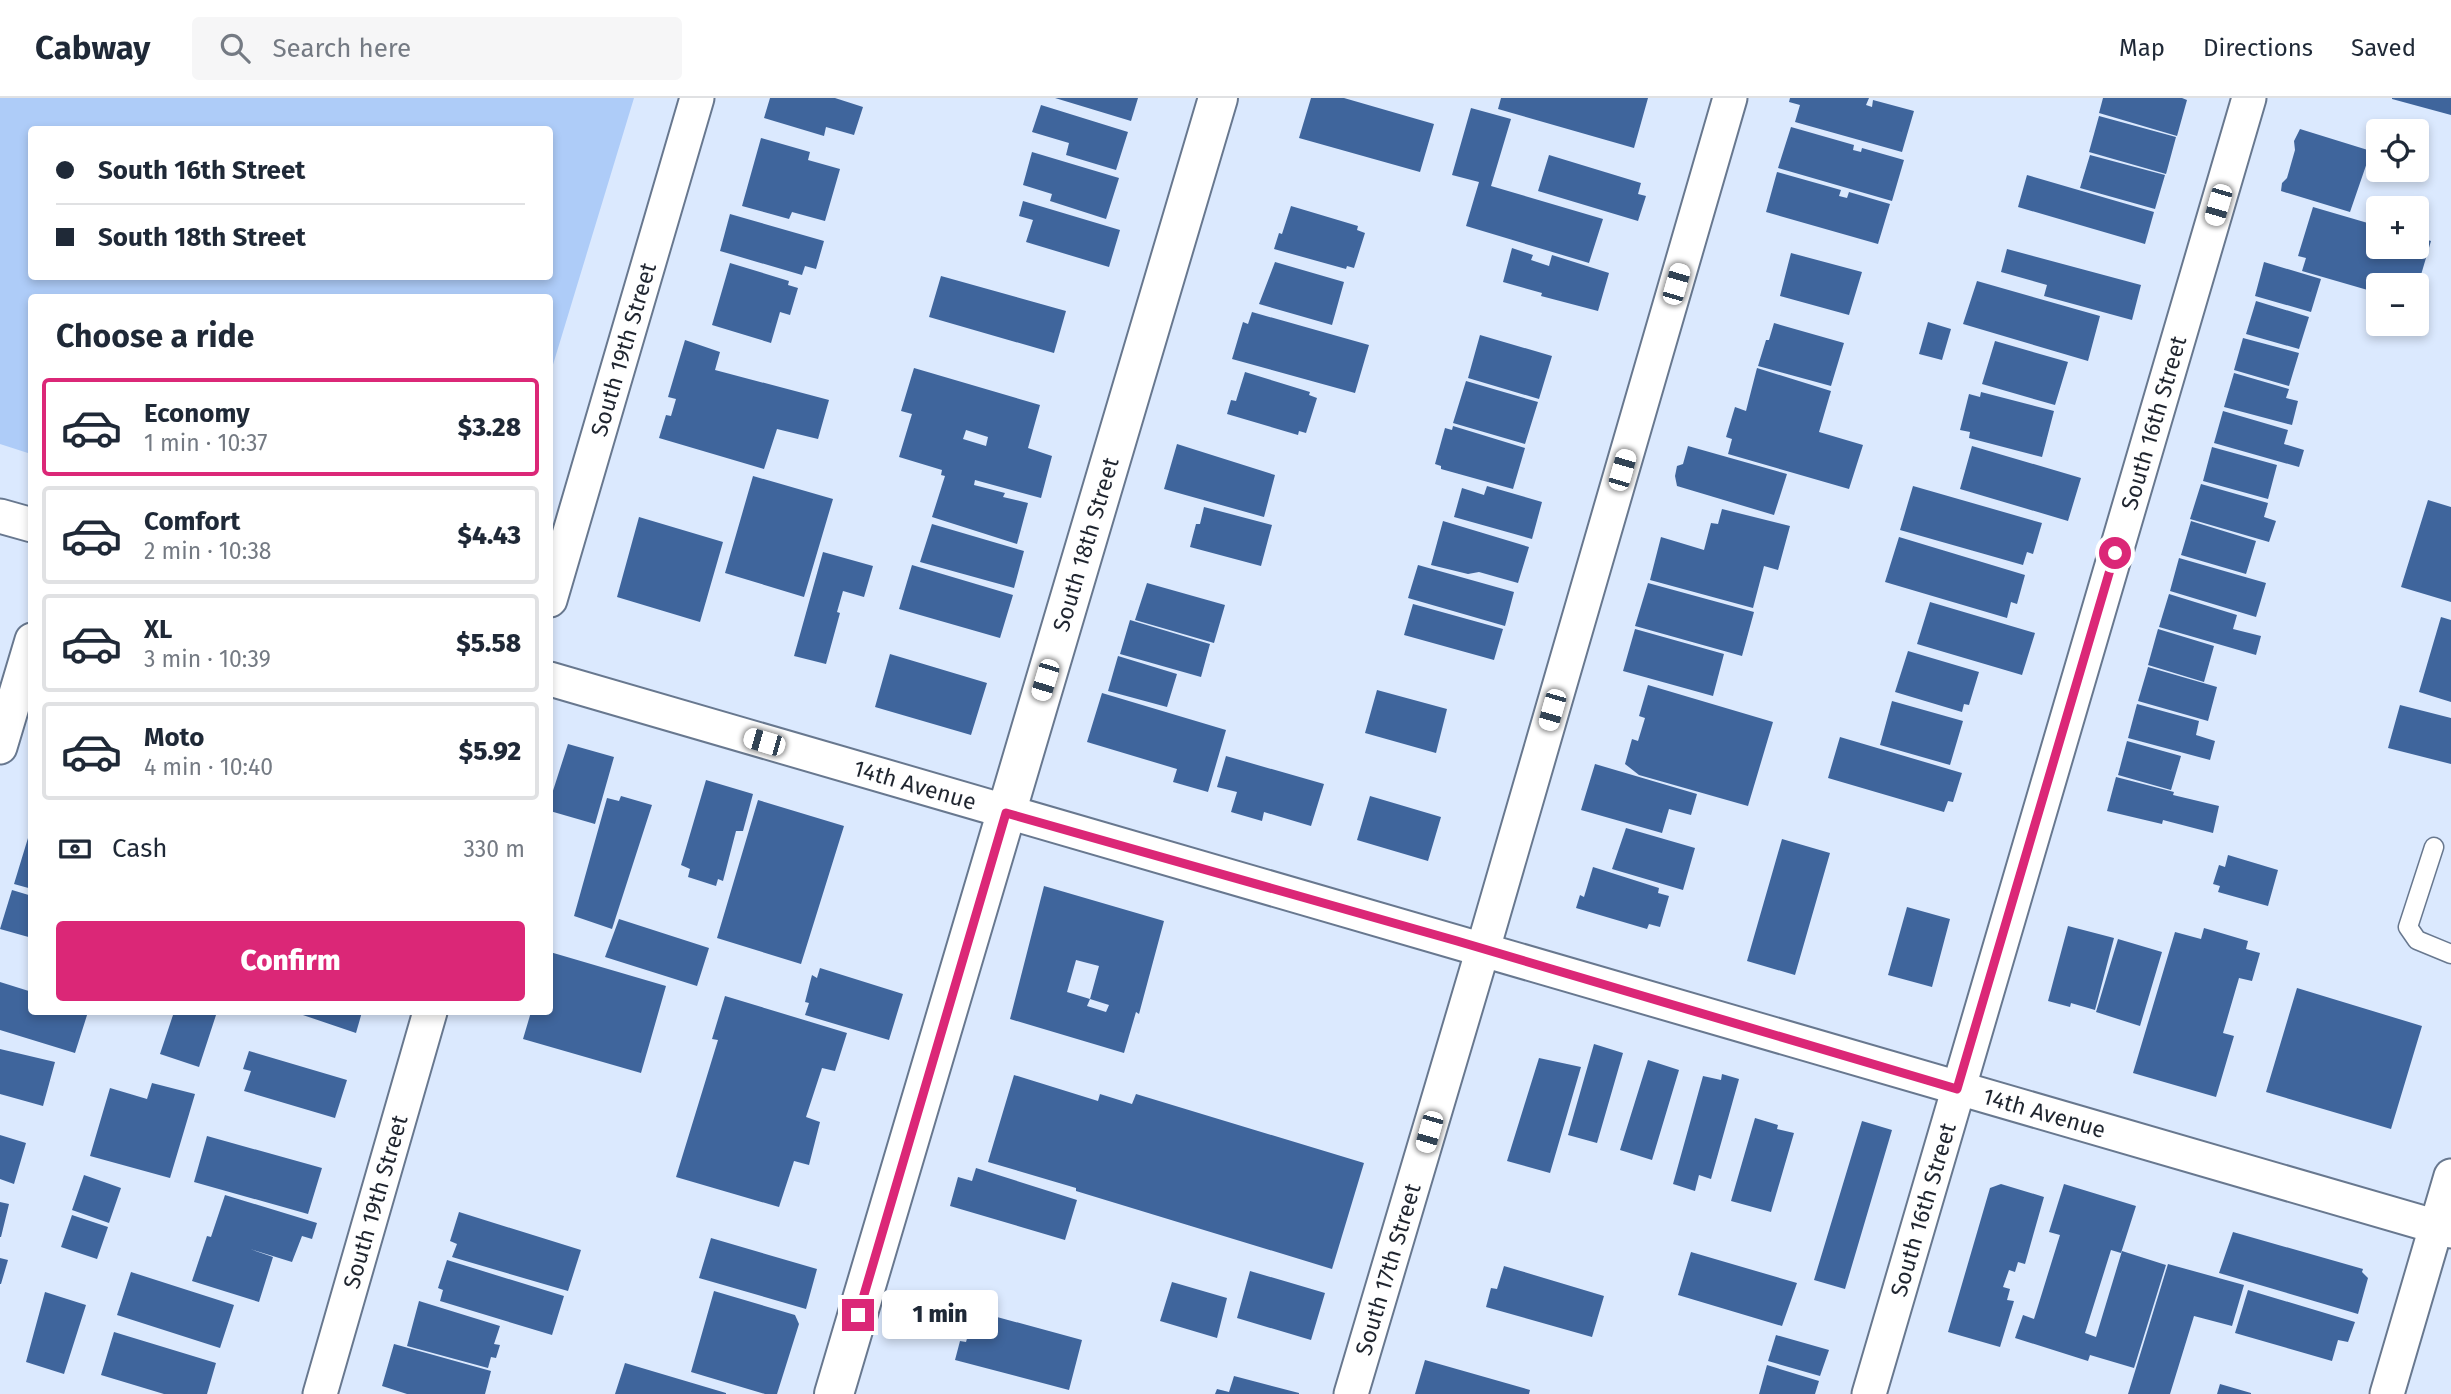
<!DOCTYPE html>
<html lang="en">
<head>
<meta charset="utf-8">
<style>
	:root { --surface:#fff; --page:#f6f6f7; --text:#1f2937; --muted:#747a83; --line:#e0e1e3; --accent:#db2777 }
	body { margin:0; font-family:"Fira Sans",sans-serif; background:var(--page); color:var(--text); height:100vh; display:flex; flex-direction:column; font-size:26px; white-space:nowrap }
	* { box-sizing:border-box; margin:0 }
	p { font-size:23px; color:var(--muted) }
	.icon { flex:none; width:38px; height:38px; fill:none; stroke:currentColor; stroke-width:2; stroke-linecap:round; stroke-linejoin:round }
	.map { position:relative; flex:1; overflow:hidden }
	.drawer { position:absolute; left:28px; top:196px; width:525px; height:721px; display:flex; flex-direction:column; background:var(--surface); border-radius:7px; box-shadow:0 4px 10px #0003 }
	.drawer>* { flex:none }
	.hud { position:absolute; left:28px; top:28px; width:525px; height:154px; border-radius:7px; box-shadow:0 4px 10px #0003; display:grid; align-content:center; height:154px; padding:0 28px; background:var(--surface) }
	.buttons { position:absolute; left:2366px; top:21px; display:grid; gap:14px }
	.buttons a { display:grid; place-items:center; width:63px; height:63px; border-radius:7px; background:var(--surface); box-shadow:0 4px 10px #0003; font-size:35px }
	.end { position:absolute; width:32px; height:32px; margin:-16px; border:9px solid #db2777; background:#fff; box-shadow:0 0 0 4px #fff }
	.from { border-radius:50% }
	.bubble { position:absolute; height:49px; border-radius:7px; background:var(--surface); box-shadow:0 4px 10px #0003; font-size:23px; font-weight:800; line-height:49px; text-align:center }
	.car { position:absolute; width:21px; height:42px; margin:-21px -10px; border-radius:9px; box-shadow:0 0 5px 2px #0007; background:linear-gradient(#fff 24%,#345 0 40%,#fff 0 76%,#345 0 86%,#fff 0) }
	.hud b { display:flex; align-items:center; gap:24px; height:66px; font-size:26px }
	.hud b+b { border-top:2px solid var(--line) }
	.hud i { width:18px; height:18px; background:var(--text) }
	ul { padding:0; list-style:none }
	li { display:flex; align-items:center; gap:21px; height:98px; margin:0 14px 10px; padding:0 14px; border:4px solid var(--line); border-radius:7px }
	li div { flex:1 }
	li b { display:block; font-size:26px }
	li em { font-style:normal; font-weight:800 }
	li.selected { border-color:var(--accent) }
	li>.icon { width:63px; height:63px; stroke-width:1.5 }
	h2 { padding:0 28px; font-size:32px; line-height:84px }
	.pay { display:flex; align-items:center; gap:18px; height:77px; padding:0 28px; font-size:26px }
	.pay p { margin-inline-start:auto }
	.cta { display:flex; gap:14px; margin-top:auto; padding:14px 28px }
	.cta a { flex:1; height:80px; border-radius:7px; background:var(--accent); color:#fff; font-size:28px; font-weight:800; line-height:80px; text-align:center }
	header { display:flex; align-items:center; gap:42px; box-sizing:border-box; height:98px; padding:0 35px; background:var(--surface); border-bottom:2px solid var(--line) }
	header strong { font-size:33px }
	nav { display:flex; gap:38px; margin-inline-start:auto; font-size:24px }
	.search { width:490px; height:63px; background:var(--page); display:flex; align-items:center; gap:18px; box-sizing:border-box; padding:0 24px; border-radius:7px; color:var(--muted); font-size:26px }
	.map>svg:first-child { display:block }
</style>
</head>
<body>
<header>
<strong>Cabway</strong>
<div class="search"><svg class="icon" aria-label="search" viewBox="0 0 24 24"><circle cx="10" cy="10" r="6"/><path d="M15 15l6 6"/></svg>Search here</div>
<nav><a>Map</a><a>Directions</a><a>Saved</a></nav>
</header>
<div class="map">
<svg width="2451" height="1296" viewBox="0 0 2451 1296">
	<rect width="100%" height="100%" fill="#dbe9fe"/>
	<!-- green -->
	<path fill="#aeccf8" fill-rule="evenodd" d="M0,0h634l-82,270 -2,-1v-69h-518l-1,156 -31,-10zM32,32h518v146h-518z"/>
	<!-- building -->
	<path fill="#3f659c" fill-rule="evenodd" d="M770,0h65l28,9 -9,28 -28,-8 -2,9 -60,-18z
		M1055,0h83l-7,23z
		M1311,0h33l90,26 -14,48 -121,-34z
		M1501,0h147l-14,50 -136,-39z
		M1790,0h79l-3,7 6,2 1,-7 41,11 -12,41 -107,-30 5,-17 -11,-3z
		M2103,0h79l5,2 -10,36 -78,-23z
		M2392,0h59v17l-59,-16z
		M1041,7l87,27 -12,38 -50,-15 3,-12 -37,-11z
		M1471,10l40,11 -20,67 112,33 -14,44 -123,-37 13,-44 -27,-7z
		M2099,18l77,21 -10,37 -77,-22z
		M1791,29l63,18 -1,5 8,2 1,-4 42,12 -12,41 -114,-33z
		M2300,31l71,22 -21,61 -69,-21 1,-8 5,-5 8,-28 -1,-9z
		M761,40l49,14 -2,8 32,9 -15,52 -33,-9 -3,7 -47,-13z
		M1032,54l87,26 -13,41 -56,-18 2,-7 -29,-9z
		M1549,57l92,28 -3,11 8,2 -8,25 -100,-30z
		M2090,57l75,20 -10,34 -75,-21z
		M1777,74l64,18 -2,6 8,2 2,-6 41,12 -12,40 -112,-32z
		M2027,77l127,37 -9,32 -127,-37z
		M1023,103l97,29 -11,37 -83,-25 7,-22 -14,-4z
		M1291,108l67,20 -1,4 8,3 -11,35 -7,-2 -1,3 -72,-20 5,-16 3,1z
		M2313,109l65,19v21h39v-10l14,4 -13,44h-40v8l-76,-22 4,-13 -8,-2z
		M730,116l94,27 -8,28 -11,-3 -3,9 -82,-24z
		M1512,150l21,7 -2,5 18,6 3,-11 57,18 -11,38 -57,-15 1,-3 -39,-11z
		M2007,151l134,36 -9,35 -88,-24 3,-11 -46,-13z
		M1791,155l71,19 -13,43 -69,-19z
		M1275,164l69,20 -12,43 -73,-21z
		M2264,164l57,17 -10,33 -56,-16z
		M730,165l59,18 -1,4 10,3 -8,27 -10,-3 -9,31 -59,-18z
		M941,178l125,35 -12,42 -125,-36z
		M1977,183l123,35 -12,45 -125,-37z
		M2256,203l53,16 -10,32 -53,-15z
		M1252,214l117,33 -14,48 -123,-34 11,-37 5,2z
		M1928,224l23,7 -9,31 -23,-6z
		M1774,225l70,20 -13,43 -73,-20 8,-26h3z
		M1480,237l72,21 -13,43 -71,-21z
		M2243,240l56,15 -10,33 -55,-16z
		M685,242l35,12 -5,18 114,30 -11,39 -41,-10 -13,40 -105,-31 7,-23 5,1 5,-17 -8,-2z
		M1995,243l73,21 -13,43 -73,-21z
		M914,270l126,37 -12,43 24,8 -11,42 -66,-18 -1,5 31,8 -2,4 25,6 -11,41 -85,-27 13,-41 -4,-1 1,-5 -43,-13 13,-43 -11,-3zM966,332l22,7 -2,9 -23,-7z
		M1757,270l74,23 -12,41 44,13 -14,44 -121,-35 4,-15 -6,-2 9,-30 11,4z
		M1245,274l65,20 -1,3 8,3 -11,35 -7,-2 -1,4 -71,-21 4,-14 5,1z
		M2234,275l55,16 -3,9 12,3 -6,24 -68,-18z
		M1466,283l72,21 -13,42 -72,-21z
		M1981,294l73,19 -12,46 -73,-19 1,-6 -10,-2 9,-36 11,3z
		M2223,313l65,19 -4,14 20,6 -5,17 -85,-24z
		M1453,328l72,22 -12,41 -72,-20v-3l-6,-2 10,-36 7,2z
		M1177,346l98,31 -11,42 -100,-28z
		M1688,348l99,28 -13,41 -97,-29 -2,-10 2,-10 6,-2z
		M1972,348l109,32 -13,43 -108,-32z
		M2212,349l65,18 -9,34 -65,-18z
		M753,378l80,23 -29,98 -79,-24z
		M2201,386l67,19 -4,14 12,4 -7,21 -79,-23z
		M1487,388l55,16 -10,37 -78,-22 8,-29 22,7z
		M1913,388l129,37 -9,31 -6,-2 -4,13 -123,-35z
		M2428,402l23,7v95l-50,-15z
		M1204,409l68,18 -11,41 -71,-19 6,-23h4z
		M1722,411l68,17 -12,44 -14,-4 -11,42 -103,-28 11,-43 43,13 7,-27 7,1z
		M639,419l84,25 -23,80 -83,-25z
		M1443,423l86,26 -11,36 -39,-11 -11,2 -37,-9z
		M2191,423l65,20 -10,33 -65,-19z
		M932,426l92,27 -10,37 -94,-26z
		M1899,439l126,38 -8,29 -6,-2 -4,16 -122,-36z
		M823,454l50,14 -9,31 -21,-6 -6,21 3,1 -14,51 -32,-8z
		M2179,460l87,25 -10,34 -86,-26z
		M912,467l101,30 -13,43 -101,-29z
		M1418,467l96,27 -9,34 -97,-28z
		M1147,485l78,22 -11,38 -79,-23z
		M1648,485l106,29 -12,44 -107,-30z
		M2169,496l68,21 -4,14 28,7 -5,19 -97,-28z
		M1930,504l105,31 -13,42 -105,-31z
		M1413,506l90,25 -9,31 -90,-25z
		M2441,519l10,3v82l-32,-10z
		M1130,522l80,24 -9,33 -81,-23z
		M1635,531l89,25 -11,42 -90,-25z
		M2158,531l56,17 -10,36 -56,-17z
		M1908,553l71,21 -10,33 -5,-1 -2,8 -67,-20z
		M890,556l97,29 -16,52 -96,-28z
		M1118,558l59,18 -10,33 -59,-16z
		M2148,569l69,20 -9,34 -70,-20z
		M1648,587l125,37 -25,84 -109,-31 -14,-11 7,-25 6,2 7,-23 -6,-2z
		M1377,592l70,19 -11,44 -71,-20z
		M1102,595l124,37 -18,62 -35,-10 4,-13 -90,-27z
		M1892,603l71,20 -13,44 -70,-20z
		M2137,606l62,17 -3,14 19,6 -5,19 -82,-22z
		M2400,607l51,13v46l-63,-16z
		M1840,639l122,36 -9,29 -5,-1 -4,11 -116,-34z
		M2127,643l54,15 -10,34 -53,-15z
		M568,646l46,13 -19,67 -45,-13v-11z
		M1226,658l98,28 -13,42 -47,-14 -2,9 -31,-9 6,-20 -20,-5z
		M1595,666l102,30 -6,21 -22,-6 -7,24 -81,-23z
		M2116,679l58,15 -1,3 46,11 -6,27 -50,-13 -1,4 -55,-13z
		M706,682l47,14 -10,37h-7l-13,50 -5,-2 -2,7 -28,-9 2,-8 -9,-4z
		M621,698l31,9 -40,124 -38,-13 33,-118 12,3z
		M1370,698l71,21 -13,44 -71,-21z
		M758,702l86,26 -43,138 -84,-26z
		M1626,730l69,20 -12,42 -71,-21z
		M28,740l4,1v50l-18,-5z
		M1782,741l48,14 -35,122 -48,-14z
		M2228,757l50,15 -10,36 -50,-14 2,-6 -7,-2 6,-19 6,2z
		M1593,769l66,21 -1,5 11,3 -9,31 -11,-3 -2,5 -71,-21 4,-13 4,2z
		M1044,788l120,35 -25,93 -3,-2 -12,41 -114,-34zM1076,862l23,6 -9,33 19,6 -3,7 -19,-6 3,-7 -23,-7z
		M12,792l20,6v42l-32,-9z
		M1907,809l43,12 -18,68 -44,-12z
		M619,821l90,29 -12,38 -92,-29z
		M2068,828l46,12 -19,72 -24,-7 -1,4 -22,-6z
		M2204,830l44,13 -2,8 14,4 -8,28 -13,-3 -16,55 11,3 -18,61 -83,-24 42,-141 26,7z
		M2118,841l44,13 -22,74 -44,-14z
		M550,854l116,34 -25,87 -118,-34 8,-27h19z
		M820,870l83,26 -14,46 -84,-25 4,-12 -4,-1 7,-27 5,3z
		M0,884l32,10v20h56l-13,41 -75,-23z
		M2297,890l125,38 -31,103 -125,-37z
		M725,898l122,37 -12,38 -13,-3 -16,49 14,5 -11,43 -15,-4 -15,46 -103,-30 42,-137 -6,-1z
		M174,914h43l-18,55 -39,-13z
		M294,914h68l-6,21z
		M1594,946l29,9 -26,90 -29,-8z
		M0,951l55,13 -12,44 -43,-12z
		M249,953l98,29 -12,38 -91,-27 7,-20 -8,-2z
		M1539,960l42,9 -31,106 -43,-12z
		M1648,962l31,10 -27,90 -32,-10z
		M1722,976l17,5 -28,100 -12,-4 -4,16 -22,-7 30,-108 18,4z
		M1014,977l84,26 2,-7 32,10 4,-10 228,69 -32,106 -256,-78v-3l-88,-26z
		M152,985l43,11 -25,84 -80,-22 20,-68 37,11z
		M1755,1020l23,7 -1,4 17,4 -23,79 -40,-11z
		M1862,1023l30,9 -47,159 -31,-9z
		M0,1037l26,8 -12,41 -14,-5z
		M207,1038l115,32 -14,46 -114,-32z
		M976,1070l101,32 -12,40 -115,-34 8,-29 14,4z
		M84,1077l37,13 -12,35 -37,-13z
		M2001,1086l43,13 -19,67 -7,-2 -3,10 -6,-2 -6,17 7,2 -3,11 7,1 -14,46 -52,-15 42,-144z
		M2064,1086l72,22 -15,47 -10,-3 -26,83 11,4 26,-86 44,14 -32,103 -44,-13 -2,6 -73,-23 8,-23 11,4 26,-84 -11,-3z
		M225,1097l92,28 -5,16 -10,-3 -10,26 -42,-13 23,8 -14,45 -67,-21 15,-45 4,1z
		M0,1104l9,2 -8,33h-1z
		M459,1114l122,38 -13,41 -116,-34 5,-13 -7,-3z
		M72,1117l36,12 -11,32 -36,-12z
		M2233,1134l130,37 -1,3 6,6 -10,36 -139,-41z
		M711,1140l106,31 -11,40 -107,-31z
		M1691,1154l106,31 -15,43 -104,-31z
		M0,1160l8,2 -7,24h-1z
		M447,1162l117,36 -12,39 -112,-34 3,-11 -5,-2z
		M2168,1166l76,21 -12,41 -38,-10 -24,78h-42z
		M1504,1168l100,30 -12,41 -106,-30 5,-19 6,1z
		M1250,1173l75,22 -14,47 -74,-22z
		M131,1174l103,33 -14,43 -103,-33z
		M1172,1184l55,16 -10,40 -57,-17z
		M2248,1192l107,32 -7,20 -10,-2 -6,21 -97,-28z
		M714,1193l81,24 4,9 -22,70h-12l-74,-22z
		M45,1194l41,13 -22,69 -38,-12z
		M419,1203l81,25 -6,18 6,1 -4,13 -5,-1 -3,11 -81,-22z
		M975,1213l107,29 -13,50 -114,-30 5,-19 6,1z
		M114,1234l102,31 -9,31h-43l-63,-19z
		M1776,1237l53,15 -9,26 -52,-15z
		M394,1246l97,27 -6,23h-78l-25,-8z
		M1425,1262l105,30 -1,4h-114z
		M625,1265l101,30v1h-111z
		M1767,1267l52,16 -4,13h-56z
		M1234,1278l65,17v1h-84l2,-5 12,3z
		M2220,1286l31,9v1h-34z"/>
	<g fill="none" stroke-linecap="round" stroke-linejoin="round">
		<!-- lane casing -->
		<g stroke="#68788f" stroke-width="21">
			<path id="lane" d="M2434,749l-26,80 9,13 34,14"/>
		</g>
		<!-- street casing -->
		<g stroke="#68788f" stroke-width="37">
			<g id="street">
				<path d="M0,418l32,9"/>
				<path id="s1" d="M550,502l147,-502"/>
				<path id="s2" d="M550,581l1901,552"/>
				<path d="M0,649l32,-107"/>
				<path id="s3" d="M320,1296l110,-382"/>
				<path id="s4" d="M1351,1296l132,-445 247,-851"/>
				<path id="s5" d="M1869,1296l380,-1296"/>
				<path d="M2387,1296l64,-218"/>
			</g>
		</g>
		<!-- secondary casing -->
		<g stroke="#68788f" stroke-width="42">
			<g id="secondary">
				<path id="s6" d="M834,1296l384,-1296"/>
			</g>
		</g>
		<!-- lane -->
		<use href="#lane" stroke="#fff" stroke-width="18"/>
		<!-- street -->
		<use href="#street" stroke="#fff" stroke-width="33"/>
		<!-- secondary -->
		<use href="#secondary" stroke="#fff" stroke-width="38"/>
	</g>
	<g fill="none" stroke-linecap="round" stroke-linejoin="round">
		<!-- route -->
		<path stroke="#db2777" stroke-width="9" d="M858,1217l148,-502 451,128 500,148 158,-536"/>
	</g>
	<g text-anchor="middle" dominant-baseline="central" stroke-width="7" stroke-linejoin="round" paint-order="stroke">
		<!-- street labels -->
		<g font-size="23" fill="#1f252f" stroke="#f2f5fb">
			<text stroke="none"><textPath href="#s1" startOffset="261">South 19th Street</textPath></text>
			<text stroke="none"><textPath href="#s5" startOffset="1012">South 16th Street</textPath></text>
			<text stroke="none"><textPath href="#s6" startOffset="886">South 18th Street</textPath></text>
			<text stroke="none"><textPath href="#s2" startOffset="380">14th Avenue</textPath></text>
			<text stroke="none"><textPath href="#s2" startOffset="1556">14th Avenue</textPath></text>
			<text stroke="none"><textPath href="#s3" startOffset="200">South 19th Street</textPath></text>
			<text stroke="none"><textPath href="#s5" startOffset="192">South 16th Street</textPath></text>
			<text stroke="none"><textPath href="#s4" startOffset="130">South 17th Street</textPath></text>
		</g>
	</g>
</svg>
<div class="buttons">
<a><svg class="icon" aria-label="locate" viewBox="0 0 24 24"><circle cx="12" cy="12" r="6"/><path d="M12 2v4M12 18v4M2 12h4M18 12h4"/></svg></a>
<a>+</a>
<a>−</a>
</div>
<i class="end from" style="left:2115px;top:455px"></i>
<i class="end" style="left:858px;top:1217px"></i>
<div class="bubble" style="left:882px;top:1192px;width:116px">1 min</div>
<i class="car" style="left:2218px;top:107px;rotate:196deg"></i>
<i class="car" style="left:1676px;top:186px;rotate:16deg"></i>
<i class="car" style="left:1622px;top:372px;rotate:16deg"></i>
<i class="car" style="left:1045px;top:582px;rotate:197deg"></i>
<i class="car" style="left:1552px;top:612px;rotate:196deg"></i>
<i class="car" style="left:764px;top:644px;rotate:286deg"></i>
<i class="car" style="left:1429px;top:1034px;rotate:196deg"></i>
<div class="hud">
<b><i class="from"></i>South 16th Street</b>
<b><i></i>South 18th Street</b>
</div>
<section class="drawer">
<h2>Choose a ride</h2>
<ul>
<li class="selected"><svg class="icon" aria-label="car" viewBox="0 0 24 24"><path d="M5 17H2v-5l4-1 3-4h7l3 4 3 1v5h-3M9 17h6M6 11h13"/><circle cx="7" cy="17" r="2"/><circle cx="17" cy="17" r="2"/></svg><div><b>Economy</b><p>1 min · 10:37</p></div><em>$3.28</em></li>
<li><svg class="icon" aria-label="car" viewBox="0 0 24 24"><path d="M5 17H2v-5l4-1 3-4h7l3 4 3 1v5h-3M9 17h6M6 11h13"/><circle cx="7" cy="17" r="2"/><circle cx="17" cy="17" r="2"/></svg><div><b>Comfort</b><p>2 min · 10:38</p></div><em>$4.43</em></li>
<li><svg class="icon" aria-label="car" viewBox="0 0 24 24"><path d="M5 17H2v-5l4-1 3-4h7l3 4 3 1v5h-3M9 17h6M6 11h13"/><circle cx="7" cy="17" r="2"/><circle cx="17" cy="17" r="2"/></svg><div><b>XL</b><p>3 min · 10:39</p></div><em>$5.58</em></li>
<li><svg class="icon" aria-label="car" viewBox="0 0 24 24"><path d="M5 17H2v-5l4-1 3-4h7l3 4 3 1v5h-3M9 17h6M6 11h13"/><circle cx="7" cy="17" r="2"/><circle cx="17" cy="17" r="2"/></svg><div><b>Moto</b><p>4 min · 10:40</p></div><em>$5.92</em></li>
</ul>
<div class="pay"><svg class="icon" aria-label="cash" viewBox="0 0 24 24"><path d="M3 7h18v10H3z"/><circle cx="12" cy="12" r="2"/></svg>Cash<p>330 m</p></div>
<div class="cta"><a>Confirm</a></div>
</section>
</div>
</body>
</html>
